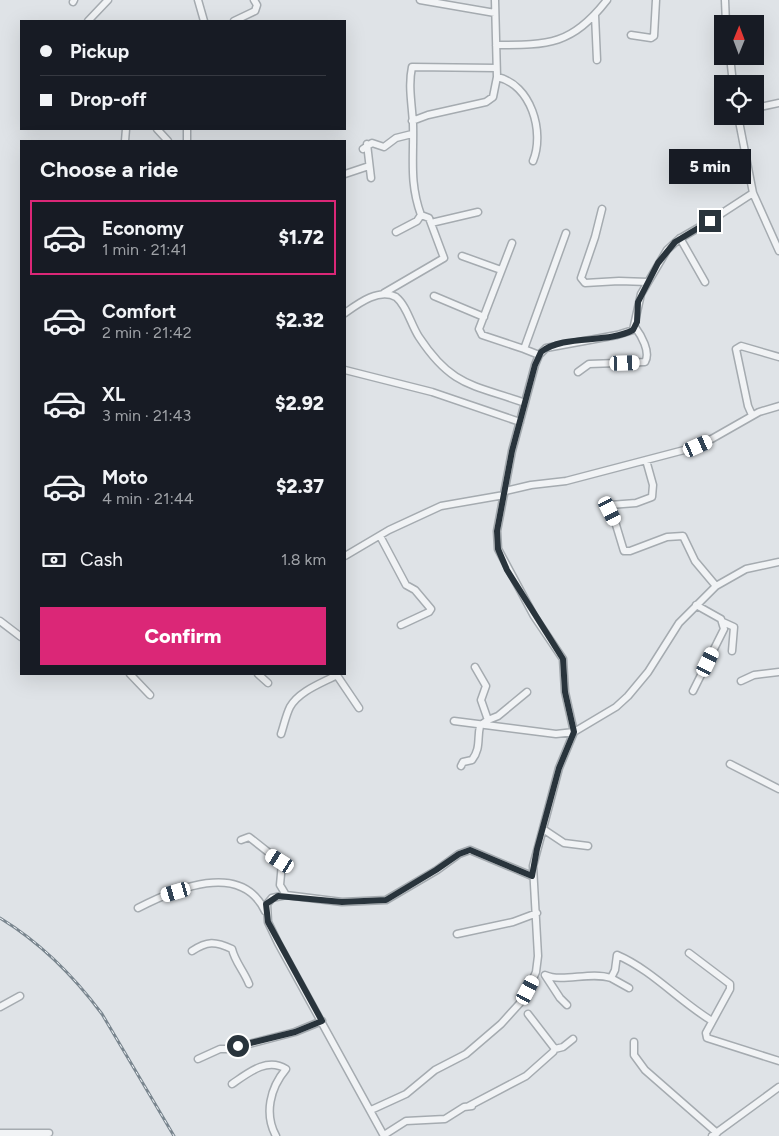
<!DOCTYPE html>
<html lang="en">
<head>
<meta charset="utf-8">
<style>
	:root { --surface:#171b24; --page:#242831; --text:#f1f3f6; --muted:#9ea1a6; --line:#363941; --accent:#db2777 }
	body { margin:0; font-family:Figtree,sans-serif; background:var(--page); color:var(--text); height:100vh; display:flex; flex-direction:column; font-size:19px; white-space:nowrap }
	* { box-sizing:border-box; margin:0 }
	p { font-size:16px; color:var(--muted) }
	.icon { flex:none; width:28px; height:28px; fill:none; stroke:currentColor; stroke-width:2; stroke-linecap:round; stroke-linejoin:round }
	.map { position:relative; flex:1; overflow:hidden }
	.panel { position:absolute; left:20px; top:140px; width:326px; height:535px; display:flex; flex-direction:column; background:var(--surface); border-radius:0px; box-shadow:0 5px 20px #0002 }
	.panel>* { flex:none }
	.hud { position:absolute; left:20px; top:20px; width:326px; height:110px; border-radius:0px; box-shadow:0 5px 20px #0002; display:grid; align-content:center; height:110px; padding:0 20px; background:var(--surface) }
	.needle { width:32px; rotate:1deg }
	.controls { position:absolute; left:714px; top:15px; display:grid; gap:10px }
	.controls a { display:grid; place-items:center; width:50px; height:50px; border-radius:0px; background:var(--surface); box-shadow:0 5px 20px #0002; font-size:25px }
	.end { position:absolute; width:22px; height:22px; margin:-11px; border:6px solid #29343c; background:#fff; box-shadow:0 0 0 2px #fff }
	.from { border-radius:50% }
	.bubble { position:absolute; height:35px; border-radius:0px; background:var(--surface); box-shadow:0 5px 20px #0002; font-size:16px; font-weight:800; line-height:35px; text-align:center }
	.car { position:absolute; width:15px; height:30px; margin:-15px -8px; border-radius:6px; box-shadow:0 0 4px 1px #0007; background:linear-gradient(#fff 24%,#345 0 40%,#fff 0 76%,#345 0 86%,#fff 0) }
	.hud b { display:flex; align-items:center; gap:18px; height:48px; font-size:19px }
	.hud b+b { border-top:1px solid var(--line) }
	.hud i { width:12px; height:12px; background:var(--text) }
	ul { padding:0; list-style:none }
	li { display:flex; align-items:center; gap:15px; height:75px; margin:0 10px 8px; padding:0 10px; border:2px solid transparent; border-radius:0px }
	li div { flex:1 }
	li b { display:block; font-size:19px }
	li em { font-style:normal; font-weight:800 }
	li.active { border-color:var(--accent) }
	li>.icon { width:45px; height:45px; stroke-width:1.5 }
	h2 { padding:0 20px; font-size:22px; line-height:60px }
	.pay { display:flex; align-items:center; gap:12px; height:55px; padding:0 20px; font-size:19px }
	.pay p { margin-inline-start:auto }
	.primary-button { display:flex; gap:10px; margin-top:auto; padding:10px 20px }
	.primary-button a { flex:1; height:58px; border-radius:0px; background:var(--accent); color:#fff; font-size:20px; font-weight:800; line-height:58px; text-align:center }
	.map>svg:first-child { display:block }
</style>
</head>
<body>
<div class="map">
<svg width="779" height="1136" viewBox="0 0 779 1136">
	<rect width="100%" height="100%" fill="#dfe3e7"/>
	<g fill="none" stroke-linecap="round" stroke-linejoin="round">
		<!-- minor casing -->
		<g stroke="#a5abb0" stroke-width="9">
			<path id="minor" d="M198,0l6,21
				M420,0l75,13
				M725,0l1,24
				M73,2l1,-2
				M595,15l2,45
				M88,21l20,-21
				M234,21l21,-10 2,-6 -3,-5
				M631,35l20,3 3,-2 2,-36
				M496,45c53,0 76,0 111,-45
				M730,56l3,28
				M497,77c34,7 48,55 36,84
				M755,108l24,-5
				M738,116l15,77 26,58
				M412,121l16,-6 58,-13 7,-5 4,-20 -2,-77
				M157,129l11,12
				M187,129v12
				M125,141l1,-12
				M367,144l4,34
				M363,149l9,-6 12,4 12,-9 16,-4
				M345,174l24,-8
				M602,209l-7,28 -14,41 4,5 34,-2 29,1
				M421,215c-12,-33 -7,-57 -8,-91 -1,-20 -5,-38 -1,-57l84,1
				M431,223l47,-11
				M396,232l21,-11 4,-6
				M680,238l25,44
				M512,243l-33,86 3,6 42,14
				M462,256l39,14
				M384,293l60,-35 -15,-40 -8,-3
				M434,296l50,21
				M345,313c14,-10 34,-25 51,-16 11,9 15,28 23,40 33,50 53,47 106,66
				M539,355l-15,-6 42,-116
				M345,370l87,22 88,30
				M578,372l11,-8 56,-2c6,-10 -4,-27 -10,-35
				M752,415l-4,-9 -12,-57 5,-3 38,11
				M646,460l7,25 -1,12 -16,6 -26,2 13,43 1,3h6l37,-14 16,-1 12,25 21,25
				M505,491l26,-6 35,-4 122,-32 20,-8 51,-29 20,-6
				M380,536l26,49 9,5 16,19 -2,3 -28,13
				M345,556l44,-26 52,-24 63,-11
				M0,621l21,16
				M723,622l11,5 -2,24
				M475,667l11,19 -5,14 7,20 -7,5
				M130,674l20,21
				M258,674l10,9
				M336,674l23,34
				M741,681l13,-6 25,-3
				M693,691l31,-62 -3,-10 -25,-14
				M488,720l10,-4 29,-24
				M454,721l102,13 18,-2 -9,-40 -2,-33 -29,-43 -36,-67 -1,-18 15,-80 23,-86 4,-10 7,-7 71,-13 16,-5 8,-36 26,-44 12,-11 31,-18 43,-28
				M281,734c3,-9 5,-19 9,-27 9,-16 32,-24 47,-32
				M730,764l49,25
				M461,766l2,-4 9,-2c9,-12 5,-21 8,-34
				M543,829l21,14 24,3
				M241,840l8,-3 33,26 -2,22 6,10
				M138,908c37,-19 103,-48 127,3
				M457,934l56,-12 24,-9
				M192,951c15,-10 23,-10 40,-2 3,13 12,22 17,35
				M689,953l41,31v5l-24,44 1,5 72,23
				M629,988l-18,-10 4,-8 2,-15c35,15 62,46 95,66
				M567,1005l-7,-7 -15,-23c18,8 45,-4 66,3
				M0,1007l20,-11
				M634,1042v13l11,15 72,63
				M555,1049l8,-2 10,-8
				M198,1059l22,-10h9l66,-17 27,-11
				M232,1084c16,-11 35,-27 54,-15 -16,19 -22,45 -10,67
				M469,1106l57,-30 27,-24 2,-3 -27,-35
				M371,1110l35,-16 29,-24 31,-16 35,-30 19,-21 8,-13 8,-18 2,-16 -5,-90 26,-98 15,-36 42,-25 12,-11 20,-24 31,-49 37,-37 30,-17 33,-7
				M0,1133h49
				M384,1135l22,-14 39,-2 19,-12 8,-1
				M384,1136l-106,-193 -10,-21 -1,-18 5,-6 14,-3 56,7 44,-2 51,-30 22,-16 11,-4 62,26
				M712,1136l67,-49"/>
		</g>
		<!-- minor -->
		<use href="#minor" stroke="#f1f3f5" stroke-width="6"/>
		<!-- rail casing -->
		<g stroke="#7a868f" stroke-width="3">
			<path id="rail" d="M0,918c41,25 73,57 102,96l72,122"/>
		</g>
		<!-- rail -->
		<use href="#rail" stroke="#eef2f5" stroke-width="1" stroke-dasharray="4" stroke-linecap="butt"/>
	</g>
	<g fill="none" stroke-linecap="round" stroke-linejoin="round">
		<!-- route -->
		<path stroke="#29343c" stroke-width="6" d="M238,1046l57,-14 27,-11 -54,-99 -2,-18 12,-8 64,6 44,-2 50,-30 23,-16 11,-4 62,26 5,-27 22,-81 15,-36 -9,-40 -2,-33 -56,-89 -9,-21 -1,-18 15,-80 23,-86 6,-13c23,-18 66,-8 92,-22l4,-8 1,-20 20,-39 17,-21 35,-21"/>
	</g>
</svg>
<div class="controls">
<a><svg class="needle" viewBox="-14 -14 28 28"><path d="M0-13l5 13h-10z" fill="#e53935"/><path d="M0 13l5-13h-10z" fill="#9ea1a6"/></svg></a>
<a><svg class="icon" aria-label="locate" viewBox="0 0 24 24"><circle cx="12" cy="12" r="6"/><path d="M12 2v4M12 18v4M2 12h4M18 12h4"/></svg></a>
</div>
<i class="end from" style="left:238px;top:1046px"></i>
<i class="end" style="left:710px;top:221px"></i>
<div class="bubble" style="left:669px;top:149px;width:82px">5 min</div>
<i class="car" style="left:625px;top:363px;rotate:88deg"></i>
<i class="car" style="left:698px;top:446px;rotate:66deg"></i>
<i class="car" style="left:610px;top:511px;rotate:153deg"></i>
<i class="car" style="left:708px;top:662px;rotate:26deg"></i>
<i class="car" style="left:280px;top:861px;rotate:302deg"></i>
<i class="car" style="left:176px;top:892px;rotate:254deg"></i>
<i class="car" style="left:528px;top:990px;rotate:28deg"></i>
<div class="hud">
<b><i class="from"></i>Pickup</b>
<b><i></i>Drop-off</b>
</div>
<section class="panel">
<h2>Choose a ride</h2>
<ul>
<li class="active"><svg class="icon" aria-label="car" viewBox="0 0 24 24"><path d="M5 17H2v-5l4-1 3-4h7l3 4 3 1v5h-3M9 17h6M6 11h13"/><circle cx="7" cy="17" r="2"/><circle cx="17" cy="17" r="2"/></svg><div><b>Economy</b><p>1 min · 21:41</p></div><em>$1.72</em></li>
<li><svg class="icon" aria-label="car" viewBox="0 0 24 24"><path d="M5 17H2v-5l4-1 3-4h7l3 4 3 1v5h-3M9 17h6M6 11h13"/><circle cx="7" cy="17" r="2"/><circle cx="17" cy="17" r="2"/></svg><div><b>Comfort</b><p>2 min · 21:42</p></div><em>$2.32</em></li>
<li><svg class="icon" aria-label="car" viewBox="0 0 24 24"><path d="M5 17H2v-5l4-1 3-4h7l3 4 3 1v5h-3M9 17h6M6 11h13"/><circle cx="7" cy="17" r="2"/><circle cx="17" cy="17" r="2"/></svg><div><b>XL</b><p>3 min · 21:43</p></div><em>$2.92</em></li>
<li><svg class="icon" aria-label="car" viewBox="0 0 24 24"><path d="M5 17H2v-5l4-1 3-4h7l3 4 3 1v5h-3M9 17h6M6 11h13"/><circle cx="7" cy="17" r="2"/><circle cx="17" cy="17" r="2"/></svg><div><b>Moto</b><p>4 min · 21:44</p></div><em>$2.37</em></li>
</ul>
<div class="pay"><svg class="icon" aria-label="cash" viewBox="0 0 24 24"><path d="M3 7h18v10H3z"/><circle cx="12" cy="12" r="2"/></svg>Cash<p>1.8 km</p></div>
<div class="primary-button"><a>Confirm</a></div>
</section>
</div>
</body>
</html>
